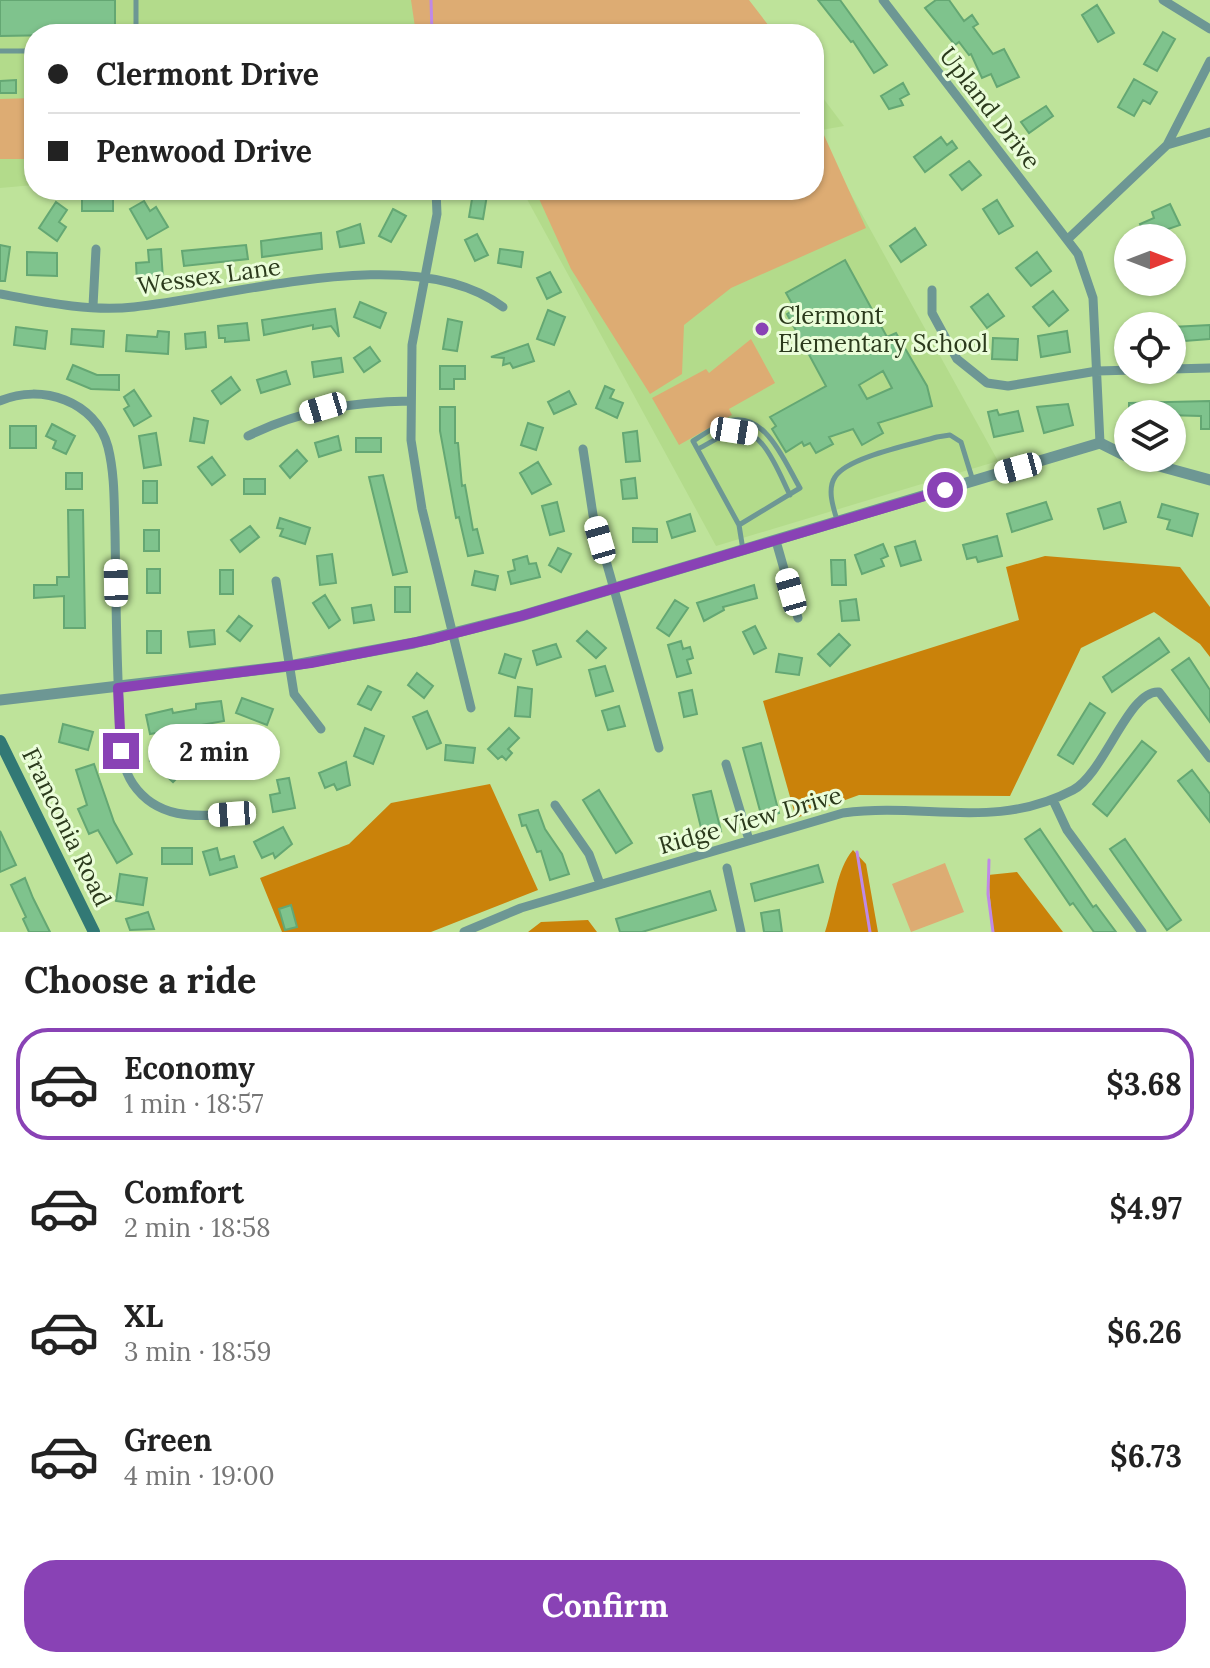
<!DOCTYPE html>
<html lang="en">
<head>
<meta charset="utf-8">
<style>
	:root { --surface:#fff; --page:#f2f2f2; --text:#222; --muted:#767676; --line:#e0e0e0; --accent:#8942b5 }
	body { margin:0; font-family:Lora,serif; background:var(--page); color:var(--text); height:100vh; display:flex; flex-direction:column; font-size:30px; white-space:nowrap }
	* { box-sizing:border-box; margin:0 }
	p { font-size:26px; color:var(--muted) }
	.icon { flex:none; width:44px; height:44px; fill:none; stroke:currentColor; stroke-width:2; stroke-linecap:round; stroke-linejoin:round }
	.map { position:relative; height:932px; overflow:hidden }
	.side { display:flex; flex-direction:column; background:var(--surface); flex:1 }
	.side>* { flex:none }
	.banner { position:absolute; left:24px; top:24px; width:800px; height:176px; border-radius:32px; box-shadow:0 2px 6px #0004; display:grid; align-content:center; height:176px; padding:0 24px; background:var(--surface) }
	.needle { width:52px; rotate:90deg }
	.fabs { position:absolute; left:1114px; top:224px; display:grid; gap:16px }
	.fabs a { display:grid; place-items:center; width:72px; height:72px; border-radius:50%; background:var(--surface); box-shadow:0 2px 6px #0004; font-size:40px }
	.end { position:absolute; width:36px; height:36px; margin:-18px; border:10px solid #8942b5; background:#fff; box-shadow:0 0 0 4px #fff }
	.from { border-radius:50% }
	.bubble { position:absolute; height:56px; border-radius:28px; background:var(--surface); box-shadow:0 2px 6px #0004; font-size:26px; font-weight:800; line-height:56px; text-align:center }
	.car { position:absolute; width:24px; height:48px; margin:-24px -12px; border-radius:10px; box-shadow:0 0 6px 2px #0007; background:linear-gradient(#fff 24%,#345 0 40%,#fff 0 76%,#345 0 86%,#fff 0) }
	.banner b { display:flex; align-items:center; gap:28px; height:76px; font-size:30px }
	.banner b+b { border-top:2px solid var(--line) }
	.banner i { width:20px; height:20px; background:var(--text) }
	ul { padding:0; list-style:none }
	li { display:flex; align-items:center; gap:24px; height:112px; margin:0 16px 12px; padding:0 8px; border:4px solid transparent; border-radius:32px }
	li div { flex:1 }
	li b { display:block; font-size:30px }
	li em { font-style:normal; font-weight:800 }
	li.current { border-color:var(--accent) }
	li>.icon { width:72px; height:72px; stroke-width:1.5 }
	h2 { padding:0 24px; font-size:36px; line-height:96px }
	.button { display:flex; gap:16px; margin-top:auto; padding:16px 24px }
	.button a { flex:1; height:92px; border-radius:32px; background:var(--accent); color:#fff; font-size:32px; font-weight:800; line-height:92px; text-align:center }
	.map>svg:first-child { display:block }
</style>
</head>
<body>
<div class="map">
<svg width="1210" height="932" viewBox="0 0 1210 932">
	<rect width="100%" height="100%" fill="#bee39a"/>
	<!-- built -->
	<path fill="#b3db8b" d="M0,0h412l5,34h-383v151l-34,3z
		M814,86l30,40 -28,5 182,330 -282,85 -194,-356h292z"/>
	<!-- green -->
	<path fill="#ddac73" d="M411,0h338l26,34h-359z
		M34,98v61h-34v-60z
		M814,113l52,115 -135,60 -47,37 -2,49 -32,20 -79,-125 -36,-79h279z
		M751,339l24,44 -46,26 3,6 -53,30 -27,-47 54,-29 3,4z
		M945,863l19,49 -53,20 -19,-48z"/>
	<!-- forest -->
	<path fill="#ca820a" d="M1045,556l135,11 30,40v50l-10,-13 -46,-32 -73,36 -71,148 -151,-1 -63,23 -33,-117 256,-81 -13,-53z
		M490,784l48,106 -107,42h-149l-22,-54 89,-34 42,-41z
		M853,850l13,14 12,68h-53c9,-26 11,-63 28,-82z
		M1017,872l46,60h-70l-5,-57z
		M588,920l9,12h-69l13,-10z"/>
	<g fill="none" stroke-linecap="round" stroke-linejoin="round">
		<!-- stream -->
		<path stroke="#bf89e6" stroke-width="3" d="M431,0l1,34
			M857,852l13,80
			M989,860l-1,34 5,38"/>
	</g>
	<!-- building -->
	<path fill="#7fc38d" stroke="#64a773" stroke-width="2" fill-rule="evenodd" d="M0,0h115v34l-115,2z
		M818,0h22l47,65 -13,8 -21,-32 -2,1z
		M936,0h13l15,21 8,-6 6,9 -5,3 20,27 11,-5 15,28 -22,10 -6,-13 -9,4 -11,-24 -2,1 -10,-13 -4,3 -30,-37z
		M1097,5l17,28 -16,9 -16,-27z
		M1163,32l12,7 -18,32 -13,-7z
		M1134,79l23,13 -7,12 -7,-4 -9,16 -16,-9z
		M16,80v13h-16v-12z
		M903,83l6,11 -9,5 3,6 -14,4 -8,-13z
		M1046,106l7,10 -24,17 -8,-11z
		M941,137l6,8 5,-4 5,7 -32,24 -11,-15z
		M969,161l12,14 -19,15 -12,-15z
		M473,193l14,2 -4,24 -14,-2z
		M82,196h31v15h-31z
		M997,200l16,26 -14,8 -16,-25z
		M144,201l6,10 6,-4 12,20 -21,12 -17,-30z
		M56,202l11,8 -8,12 7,5 -9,14 -18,-13z
		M1170,204l10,21 -35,12 -5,-13 14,-6 -2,-6z
		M393,209l13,7 -15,26 -12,-6z
		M360,224l4,19 -24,4 -3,-15z
		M915,228l11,17 -25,17 -11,-16z
		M321,233l1,16 -60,8 -1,-16z
		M477,234l11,21 -13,6 -10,-21z
		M0,245l10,2 -5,34h-5z
		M246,245l2,14 -64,7 -2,-15z
		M161,249l2,30 -26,3 -1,-19 13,-1 -1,-12z
		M500,249l23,3 -2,15 -23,-4z
		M27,252l30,1v23l-30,-1z
		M1037,252l14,19 -20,15 -15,-18z
		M845,260l42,77 9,-4 31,53 5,20 -54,17 5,10 -21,12 -9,-16 -24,8 4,7 -17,9 -6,-10 -6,3 -2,-4 -16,10 -14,-23 4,-3 -6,-9 56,-31 -39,-72 8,-5 -9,-16zM883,371l9,17 -25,11 -8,-14z
		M550,272l11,20 -14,7 -10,-21z
		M1053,291l15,19 -19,16 -16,-19z
		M988,294l16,22 -17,12 -16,-21z
		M360,302l26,11 -6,15 -26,-11z
		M335,309l4,28 -8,-11 -18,3v-4l-49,10 -2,-15z
		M548,310l17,7 -11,28 -17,-6z
		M448,319l14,3 -5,29 -14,-2z
		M247,323l2,17 -24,2v-4h-6l-1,-12z
		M1210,325v14l-38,3v-15z
		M16,327l31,4 -2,18 -31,-4z
		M72,329l32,2 -1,16 -32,-3z
		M158,331l11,1 -1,22 -42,-3 1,-16 30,2z
		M1067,331l3,21 -29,5 -3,-21z
		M205,332l1,15 -20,2 -1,-15z
		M993,338l25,1 -1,21 -25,-1z
		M528,344l6,17 -21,7 -3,-5 -7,2 1,-7 -13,-1z
		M370,347l10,14 -16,11 -10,-14z
		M341,358l2,14 -29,5 -2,-15z
		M73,365l24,10h22v15l-28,-1 -24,-10z
		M440,366h25v13h-11v10h-14z
		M286,371l4,13 -29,9 -4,-13z
		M231,377l9,13 -19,14 -9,-13z
		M605,386l9,4 -4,8 13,5 -6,15 -21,-10z
		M134,390l17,26 -17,10 -10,-17 5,-3 -5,-9z
		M569,391l7,13 -22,10 -6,-12z
		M1210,401v28h-9v-13l-72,-2v-11z
		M1068,404l5,21 -29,8 -7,-26z
		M440,407h15v36h3l4,43 3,-1 8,45 4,-1 6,24 -15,3 -9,-39 -3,1 -16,-87z
		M997,410l2,5 19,-4 5,20 -29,6 -6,-25z
		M194,418l14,3 -4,22 -14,-2z
		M528,423l15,5 -7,22 -15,-5z
		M52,424l23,12 -9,18 -13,-6 3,-7 -10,-5z
		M10,426h26v22h-26z
		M637,431l3,30 -14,1 -3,-29z
		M156,433l5,32 -17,3 -5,-32z
		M338,436l3,14 -22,7 -4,-14z
		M356,438h25v14h-25z
		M297,450l10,11 -17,17 -10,-12z
		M212,457l13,18 -13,10 -14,-18z
		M538,462l13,22 -19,10 -12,-21z
		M66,473h16v16h-16z
		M383,475l24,97 -14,3 -24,-98z
		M635,478l2,20 -14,1 -2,-19z
		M244,479h21v15h-21z
		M143,481h14v22h-14z
		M557,502l7,29 -14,4 -8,-29z
		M1046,502l6,17 -40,13 -5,-18z
		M1120,502l6,20 -22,7 -6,-20z
		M1162,504l36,10 -6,22 -25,-7 3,-9 -12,-3z
		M68,510h15l2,118h-21v-32l-30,2v-13h23v-8h12z
		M690,514l5,17 -23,7 -5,-16z
		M280,518l30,10 -5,16 -25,-8 3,-7 -6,-1z
		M250,526l9,11 -19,15 -9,-12z
		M633,528l24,1v13h-24z
		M144,530h15v21h-15z
		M997,536l5,20 -24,6 -2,-5 -9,2 -4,-14z
		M915,541l6,19 -20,6 -6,-19z
		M883,544l5,12 -7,3 3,7 -22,8 -7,-19z
		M558,548l13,6 -10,18 -12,-7z
		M332,554l4,29 -16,2 -3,-29z
		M527,556l2,8 7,-1 4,14 -29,7 -3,-12 7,-2 -2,-10z
		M831,560h14l1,25h-14z
		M147,569h13v24h-13z
		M220,570h13v24h-13z
		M475,571l23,5 -3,14 -23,-5z
		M754,585l3,13 -34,9 1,3 -20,11 -7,-18z
		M395,587h15v25h-15z
		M325,595l15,25 -11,8 -16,-25z
		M856,599l3,21 -17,1 -2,-20z
		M675,600l13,8 -19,28 -12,-8z
		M371,605l3,15 -20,3 -2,-15z
		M239,616l13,10 -12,15 -13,-10z
		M755,626l11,22 -12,6 -11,-22z
		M214,630l1,14 -25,3 -2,-15z
		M147,631h14v22h-14z
		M587,631l19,17 -10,10 -19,-17z
		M839,634l11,11 -20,21 -12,-12z
		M1159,638l10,14 -57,40 -9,-15z
		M681,641l2,8 7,-2 3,11 -6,2 4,13 -14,4 -9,-32z
		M556,644l5,13 -24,8 -4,-14z
		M505,654l16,5 -6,19 -16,-5z
		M779,654l23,4 -3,17 -23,-3z
		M1189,658l21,32v32l-38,-52z
		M605,666l8,25 -17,5 -7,-26z
		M417,673l16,13 -9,12 -16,-13z
		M368,686l13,6 -10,18 -13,-6z
		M518,687l14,2 -2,28 -15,-1z
		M692,690l5,24 -13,3 -5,-24z
		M242,698l31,11 -6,16 -31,-12z
		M221,701l3,20 -74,13 -4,-19 26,-6 1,4 23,-4v-5z
		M1090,703l15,10 -32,51 -15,-9z
		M619,706l6,20 -17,4 -6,-19z
		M427,711l14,32 -14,6 -14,-32z
		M63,724l30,8 -5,18 -29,-8z
		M365,728l19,8 -11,28 -19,-8z
		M509,728l10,10 -11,11 4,4 -6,7 -4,-4 -4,3 -10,-10z
		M1142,741l14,11 -49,64 -14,-12z
		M761,743l18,70 -17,5 -19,-70z
		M446,745l29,3 -2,15 -28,-3z
		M247,746l25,15 -10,16 -25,-15z
		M162,748l23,22 -12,12 -23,-21z
		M221,754l1,20 -27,1 -1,-19z
		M346,762l4,23 -13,5 -3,-6 -9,4 -6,-15z
		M94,764l20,58 18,32 -15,9 -19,-33 -9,4 -11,-25 9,-4 -11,-35z
		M1192,770l18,24v28l-32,-41z
		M289,778l6,30 -22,4 -3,-17 10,-2 -3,-13z
		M599,790l33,53 -16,10 -33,-53z
		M711,791l10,40 -18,5 -10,-41z
		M538,810l7,19 17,25 7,20 -19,6 -9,-29 -4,1 -11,-27 -4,1 -3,-11z
		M283,827l9,17 -17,14 -2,-5 -11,5 -8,-16z
		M1040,829l53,78 3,-2 20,27h-22l-21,-29 -3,2 -45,-66z
		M0,831l16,34 -16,7z
		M1125,839l56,81 -14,10 -57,-81z
		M162,848h30v16h-30z
		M217,848l3,12 14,-4 3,11 -27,8 -7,-23z
		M818,865l5,17 -68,19 -4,-17z
		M120,874l27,4 -4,27 -27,-4z
		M25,878l8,20 17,34h-21l-6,-13 3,-2 -15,-32z
		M710,891l6,19 -74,22h-22l-4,-13z
		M291,905l6,22 -12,3 -6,-21z
		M779,910l3,22h-18l-3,-19z
		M148,912l6,17 -24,1 -4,-11z"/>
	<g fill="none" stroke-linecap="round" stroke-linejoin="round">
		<!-- service -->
		<path stroke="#6d9794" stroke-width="5" d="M136,34v-34
			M0,51h34
			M698,449c10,-5 22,-13 33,-17 31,-10 48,42 59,63
			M837,520c-4,-13 -10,-31 -2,-43 12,-20 79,-33 102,-40l13,-2 11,7 12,39
			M739,525l-46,-84c10,-6 22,-15 33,-19 39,-14 59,41 74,66l-61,37 4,25"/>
		<!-- minor -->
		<path stroke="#6d9794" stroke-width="9" d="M883,0l195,254 15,44 7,145
			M1163,0l47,29
			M1167,145l43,-84
			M436,190l1,24 -25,131 -1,95 11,69 49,199
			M1069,238l98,-93 43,-13
			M932,290v23l25,46 30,24 21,3 89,-15 37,-1
			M0,294c43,8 90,18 134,13 103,-11 281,-67 369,0
			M93,306l3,-57
			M1172,369l38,-1
			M0,401c41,-18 96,0 108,46 7,28 6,57 7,85 1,57 1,113 4,170 1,27 -2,58 14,82 24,35 61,33 99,30
			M248,436c53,-26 103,-34 162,-35
			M583,449l10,66 66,233
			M776,541l22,77
			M276,581l18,113 27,35
			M726,764l23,76
			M1053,800l14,30 75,102
			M555,805l34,49 11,30
			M727,868l14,64
			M464,932l57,-24 322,-95c82,-11 152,18 230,-23 31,-16 56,-101 86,-98l51,66"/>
		<!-- tertiary -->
		<path stroke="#6d9794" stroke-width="11" d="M1130,458l80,22
			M0,700l289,-34 125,-23 107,-27 579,-173 28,14"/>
		<!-- secondary -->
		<path stroke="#327975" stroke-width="12" d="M0,741l94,191"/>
	</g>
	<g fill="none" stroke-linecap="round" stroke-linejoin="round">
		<!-- route -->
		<path stroke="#8942b5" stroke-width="10" d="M121,751l-3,-63 193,-25 122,-24 88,-23 424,-126"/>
	</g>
	<!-- markers -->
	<circle fill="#8942b5" stroke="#eafdd9" stroke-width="3" cx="762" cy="329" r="8"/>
	<g text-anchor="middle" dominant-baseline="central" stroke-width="6" stroke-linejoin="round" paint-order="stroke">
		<!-- street labels -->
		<g font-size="24" fill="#2b3a1c" stroke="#eafdd9">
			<text transform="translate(990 108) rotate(52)">Upland Drive</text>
			<text transform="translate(209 276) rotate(-8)">Wessex Lane</text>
			<text transform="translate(750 820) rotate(-16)">Ridge View Drive</text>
			<text transform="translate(67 827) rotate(64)">Franconia Road</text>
		</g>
		<!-- poi labels -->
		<g font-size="24" fill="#2b3a1c" stroke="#eafdd9" text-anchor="start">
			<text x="778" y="315">Clermont<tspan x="778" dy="28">Elementary School</tspan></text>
		</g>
	</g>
</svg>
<div class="fabs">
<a><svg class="needle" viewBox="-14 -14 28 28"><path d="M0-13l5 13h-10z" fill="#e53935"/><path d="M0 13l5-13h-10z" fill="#767676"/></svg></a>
<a><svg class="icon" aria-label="locate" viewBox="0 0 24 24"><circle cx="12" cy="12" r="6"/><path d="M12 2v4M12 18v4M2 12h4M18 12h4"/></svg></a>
<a><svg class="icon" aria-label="layers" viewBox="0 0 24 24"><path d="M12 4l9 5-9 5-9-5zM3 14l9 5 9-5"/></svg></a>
</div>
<i class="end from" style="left:945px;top:490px"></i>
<i class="end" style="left:121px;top:751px"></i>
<div class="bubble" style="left:148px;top:724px;width:132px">2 min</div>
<i class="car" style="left:323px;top:408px;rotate:253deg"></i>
<i class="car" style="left:734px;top:431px;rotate:99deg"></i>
<i class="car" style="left:1018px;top:468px;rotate:255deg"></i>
<i class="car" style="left:600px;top:540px;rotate:344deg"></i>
<i class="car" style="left:116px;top:583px;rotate:359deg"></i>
<i class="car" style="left:791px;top:592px;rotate:344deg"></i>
<i class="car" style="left:232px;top:814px;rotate:266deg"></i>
<div class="banner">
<b><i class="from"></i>Clermont Drive</b>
<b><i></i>Penwood Drive</b>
</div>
</div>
<section class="side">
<h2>Choose a ride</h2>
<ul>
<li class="current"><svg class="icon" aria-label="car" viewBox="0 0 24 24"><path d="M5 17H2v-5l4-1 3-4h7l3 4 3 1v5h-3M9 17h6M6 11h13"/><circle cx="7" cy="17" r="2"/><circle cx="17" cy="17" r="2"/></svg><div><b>Economy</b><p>1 min · 18:57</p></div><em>$3.68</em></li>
<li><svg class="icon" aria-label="car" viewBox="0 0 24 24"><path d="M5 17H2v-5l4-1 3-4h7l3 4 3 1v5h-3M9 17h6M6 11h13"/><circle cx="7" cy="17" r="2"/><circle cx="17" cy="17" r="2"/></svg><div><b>Comfort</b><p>2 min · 18:58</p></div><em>$4.97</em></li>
<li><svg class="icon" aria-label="car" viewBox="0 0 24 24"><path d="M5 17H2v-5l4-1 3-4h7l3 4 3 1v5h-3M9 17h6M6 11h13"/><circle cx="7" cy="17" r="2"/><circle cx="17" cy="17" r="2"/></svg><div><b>XL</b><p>3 min · 18:59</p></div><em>$6.26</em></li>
<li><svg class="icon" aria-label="car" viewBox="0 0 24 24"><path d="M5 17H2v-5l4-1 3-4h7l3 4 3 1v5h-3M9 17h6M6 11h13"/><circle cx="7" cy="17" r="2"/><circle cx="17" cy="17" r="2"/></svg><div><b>Green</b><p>4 min · 19:00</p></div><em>$6.73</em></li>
</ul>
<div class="button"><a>Confirm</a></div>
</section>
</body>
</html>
